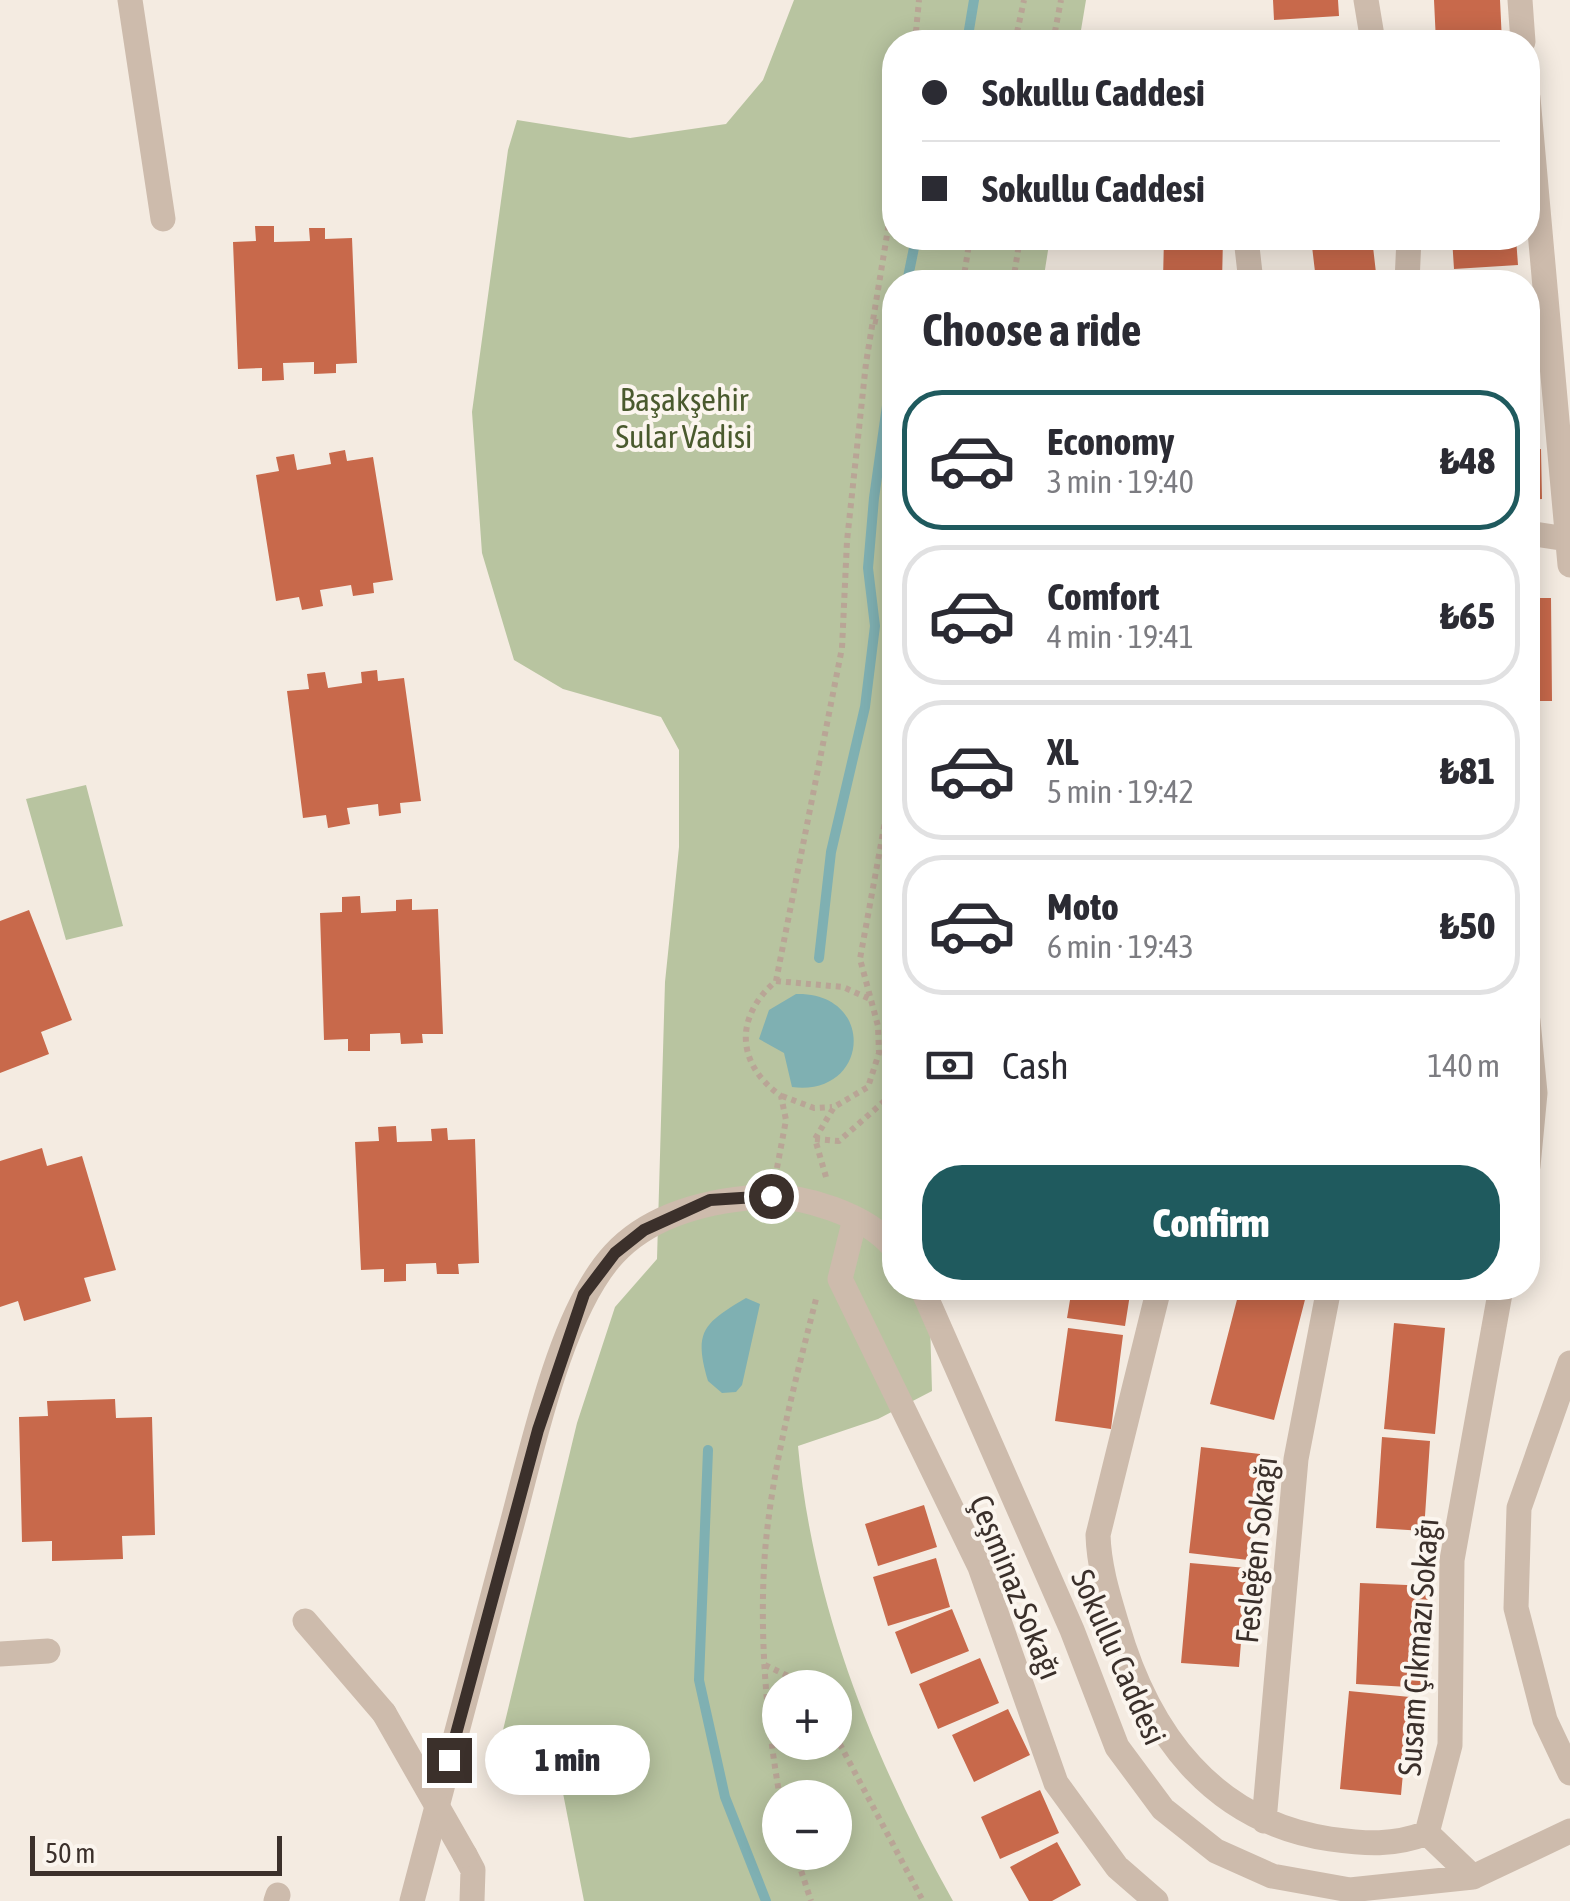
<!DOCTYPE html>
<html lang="en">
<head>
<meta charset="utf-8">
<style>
	:root { --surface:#fff; --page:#f7f7f7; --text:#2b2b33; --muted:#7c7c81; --line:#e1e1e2; --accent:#1f5a5e }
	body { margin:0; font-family:"Asap Condensed",sans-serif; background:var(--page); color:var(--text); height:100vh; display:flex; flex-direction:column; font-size:38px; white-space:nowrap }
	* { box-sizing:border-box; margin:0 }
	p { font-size:32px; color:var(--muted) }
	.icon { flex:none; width:55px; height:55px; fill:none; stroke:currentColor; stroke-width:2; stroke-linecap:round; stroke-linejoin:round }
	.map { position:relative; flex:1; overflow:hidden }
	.details { position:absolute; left:882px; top:270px; width:658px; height:1030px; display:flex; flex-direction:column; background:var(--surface); border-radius:40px; box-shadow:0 5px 25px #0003 }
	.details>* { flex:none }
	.hud { position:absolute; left:882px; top:30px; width:658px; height:220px; border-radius:40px; box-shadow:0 5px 25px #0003; display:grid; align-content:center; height:220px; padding:0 40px; background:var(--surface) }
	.fabs { position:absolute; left:762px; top:1670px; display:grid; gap:20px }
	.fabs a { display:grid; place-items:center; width:90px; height:90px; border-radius:50%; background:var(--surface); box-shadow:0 5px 25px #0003; font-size:50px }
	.scale { position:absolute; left:30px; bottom:25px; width:252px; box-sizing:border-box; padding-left:10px; border:5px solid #3b302b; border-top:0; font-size:28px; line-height:35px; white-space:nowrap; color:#3b302b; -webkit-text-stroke:8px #fbf5ee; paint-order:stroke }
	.end { position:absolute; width:45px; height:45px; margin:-22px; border:12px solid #3b302b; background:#fff; box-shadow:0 0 0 5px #fff }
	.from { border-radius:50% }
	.bubble { position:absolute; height:70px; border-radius:35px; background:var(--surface); box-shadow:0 5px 25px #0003; font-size:32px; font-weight:800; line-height:70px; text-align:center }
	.hud b { display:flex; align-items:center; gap:35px; height:95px; font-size:38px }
	.hud b+b { border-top:2px solid var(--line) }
	.hud i { width:25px; height:25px; background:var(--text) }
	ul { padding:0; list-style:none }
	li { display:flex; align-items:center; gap:30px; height:140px; margin:0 20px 15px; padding:0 20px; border:5px solid var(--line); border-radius:40px }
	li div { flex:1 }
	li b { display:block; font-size:38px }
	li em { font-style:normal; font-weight:800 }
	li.current { border-color:var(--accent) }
	li>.icon { width:90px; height:90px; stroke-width:1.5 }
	h2 { padding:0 40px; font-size:45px; line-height:120px }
	.pay { display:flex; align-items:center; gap:25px; height:110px; padding:0 40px; font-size:38px }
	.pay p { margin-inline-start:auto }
	.action { display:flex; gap:20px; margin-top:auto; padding:20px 40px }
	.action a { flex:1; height:115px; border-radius:40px; background:var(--accent); color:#fff; font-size:40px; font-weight:800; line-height:115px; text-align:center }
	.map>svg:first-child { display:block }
</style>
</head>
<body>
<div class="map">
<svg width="1570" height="1901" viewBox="0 0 1570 1901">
	<rect width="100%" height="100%" fill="#f4ebe1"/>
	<!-- green -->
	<path fill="#b8c4a0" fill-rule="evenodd" d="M794,0h292l-7,42h-184v196h155l-7,44h-148v1006h34l3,103 -54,28 -80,27c15,162 76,314 155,455h-369l-22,-113 -66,-29 81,-336 38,-116 42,-48 8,-277 14,-135v-97l-18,-33 -98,-28 -49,-29 -32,-107 -10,-141 36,-262 9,-30 113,18 96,-14 37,-44zM780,1688h55v54h-55zM780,1798h55v54h-55z
		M86,785l37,141 -57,14 -40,-141z"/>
	<!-- water -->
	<path fill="#7fb0b2" d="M796,994c81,-2 74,103 -4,93l-8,-34 -25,-14 10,-29z
		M746,1298l14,6 -18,81 -6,7 -14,1 -14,-12c-15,-50 -4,-58 38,-83z"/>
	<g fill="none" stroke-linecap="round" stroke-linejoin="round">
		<!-- stream -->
		<path stroke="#7fb0b2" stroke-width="10" d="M967,42l7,-42
			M907,282l9,-44
			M819,958l12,-106 34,-145 10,-81 -7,-58 6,-70 21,-149
			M708,1450l-9,230 26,117 41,104"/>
	</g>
	<!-- building -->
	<path fill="#c8694b" d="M1273,0h65l1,16 -65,4z
		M1434,0h66l2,42h-66z
		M255,226h19v16l36,-1 -1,-13h16v11l27,-1 5,125 -21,1v9l-22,1v-12l-31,1 1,17 -22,1v-13l-24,1 -5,-127 23,-1z
		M1164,238h59l-1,44 -59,-2z
		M1311,238h61l4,35 -60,7z
		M1452,238h64l2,27 -64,4z
		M1541,449l1,50 -14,1v-50z
		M345,450l2,11 26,-4 20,123 -20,3 1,10 -21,3 -2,-11 -31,5 3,16 -21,4 -3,-13 -23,4 -20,-126 23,-4 -3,-14 18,-3 3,16 34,-6 -2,-11z
		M1528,598h23l1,103h-24z
		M377,670l1,11 26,-3 17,123 -21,2 1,10 -22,3 -1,-12 -31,4 3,16 -22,4 -2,-13 -23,3 -16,-127 22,-2 -2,-15 18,-2 3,16 34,-5 -1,-11z
		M360,896l1,17 35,-2v-11l16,-1v11l26,-1 5,125h-21l1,9 -22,1 -1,-11 -30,1v17h-22v-12l-24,1 -4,-127 22,-1v-15z
		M29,910l43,110 -31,12 8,22 -49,19v-152z
		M396,1126l1,16 35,-1 -1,-12 16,-1 1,12 27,-1 4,124 -21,1 1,10h-22l-1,-11 -30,1v17l-22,1v-13l-23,1 -6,-128 24,-1 -1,-14z
		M42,1148l5,18 35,-10 34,114 -32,8 7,23 -67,20 -6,-20 -18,6v-146z
		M1072,1288h59l-6,38 -58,-8z
		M1240,1288h68l-34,132 -64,-16z
		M1394,1323l51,5 -10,106 -51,-5z
		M1068,1328l55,7 -12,94 -56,-8z
		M115,1399l1,19 36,-1 3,118 -33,1 1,23 -71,2v-20l-30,1 -3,-125 29,-1 -1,-15z
		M1382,1437l48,4 -6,90 -48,-3z
		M1201,1447l59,7 -12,106 -59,-7z
		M924,1505l13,42 -59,19 -13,-42z
		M936,1558l14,49 -62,19 -15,-49z
		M1190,1563l57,5 -8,99 -58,-4z
		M1360,1583l70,3 -4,102 -70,-4z
		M952,1609l17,42 -58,23 -16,-42z
		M980,1658l19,45 -61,26 -19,-45z
		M1349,1691l61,6 -9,98 -61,-6z
		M1008,1709l22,46 -56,27 -22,-47z
		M1040,1790l19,43 -59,26 -19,-42z
		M1057,1842l24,43 -29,16h-23l-19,-34z"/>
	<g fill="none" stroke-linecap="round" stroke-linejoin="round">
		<!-- path -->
		<path stroke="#b9a596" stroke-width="6" stroke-dasharray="5 5" stroke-linecap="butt" d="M915,42l4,-42
			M1015,42l9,-42
			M1053,42l8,-42
			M963,282l7,-44
			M1013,282l7,-44
			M873,321l22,4
			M776,981l67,6 27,12
			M782,1096l32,12 18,-1
			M815,1139l24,2 50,-44 6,-18
			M777,1168l9,-48 -5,-24c-45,-32 -47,-79 -5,-115l66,-333 5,-107 19,-178 29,-177
			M826,1177l-11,-38 19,-32 34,-20 11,-34 -1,-27 -18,-67 35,-192
			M765,1665l48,23
			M835,1735l88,166
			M780,1798c-14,-80 -21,-166 -15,-246 7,-86 31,-173 52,-257
			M795,1852l16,49"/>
		<!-- minor -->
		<path stroke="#cdbbac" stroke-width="25" d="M130,0l33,219
			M1366,0l7,42
			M1520,0l3,42
			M1528,98l42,467
			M1246,238l5,44
			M1407,282l2,-44
			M1528,533l39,6
			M1528,1021l7,72 -7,73
			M855,1219l-15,60 140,288 76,216 61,84 39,34
			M922,1288l150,342 45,117 46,62 53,42 56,25 78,14 123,-13 97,-46
			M1159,1288l-61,247c1,32 10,60 19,90 31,108 95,196 213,214 36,5 63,7 97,-6
			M1570,1363l-51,145 -3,100 29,112 25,53
			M305,1621l79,92
			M0,1654l48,-3
			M1264,1821l32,-362 33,-171
			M1427,1833l23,-88 2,-185 49,-272
			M1427,1833l46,44
			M465,1855l8,15 -1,31
			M276,1901l2,-6
			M412,1901c32,-122 65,-244 97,-366 22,-79 50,-222 105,-281 36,-39 93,-53 144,-57 43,-4 110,18 137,52"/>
		<!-- minor-bridge -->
		<path stroke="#cdbbac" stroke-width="25" d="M384,1713l81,142"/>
	</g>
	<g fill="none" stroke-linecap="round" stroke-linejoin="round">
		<!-- route -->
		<path stroke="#3b302b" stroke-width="12" d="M449,1760l89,-330 46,-136 31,-41 29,-23 66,-30 61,-4"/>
	</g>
	<g text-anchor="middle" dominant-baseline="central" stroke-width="8" stroke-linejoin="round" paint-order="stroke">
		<!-- park labels -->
		<g font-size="32" fill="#4a5a2e" stroke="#fbf5ee">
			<text x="684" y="399">Başakşehir<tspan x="684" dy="37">Sular Vadisi</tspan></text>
		</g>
		<!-- street labels -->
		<g font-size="32" fill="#3b302b" stroke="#fbf5ee">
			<text transform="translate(1256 1550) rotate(-84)">Fesleğen Sokağı</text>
			<text transform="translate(1016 1587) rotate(68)">Çeşminaz Sokağı</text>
			<text transform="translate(1418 1647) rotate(-86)">Susam Çıkmazı Sokağı</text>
			<text transform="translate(1119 1657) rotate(66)">Sokullu Caddesi</text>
		</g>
	</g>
</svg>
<div class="fabs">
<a>+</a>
<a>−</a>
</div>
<div class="scale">50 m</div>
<i class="end from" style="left:771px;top:1196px"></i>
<i class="end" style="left:449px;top:1760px"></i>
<div class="bubble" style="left:485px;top:1725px;width:165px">1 min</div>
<div class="hud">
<b><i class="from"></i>Sokullu Caddesi</b>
<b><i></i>Sokullu Caddesi</b>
</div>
<section class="details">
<h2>Choose a ride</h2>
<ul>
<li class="current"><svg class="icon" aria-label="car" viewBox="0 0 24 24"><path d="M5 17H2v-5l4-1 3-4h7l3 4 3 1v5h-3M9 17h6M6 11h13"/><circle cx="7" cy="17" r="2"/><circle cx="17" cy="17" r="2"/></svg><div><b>Economy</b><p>3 min · 19:40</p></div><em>₺48</em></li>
<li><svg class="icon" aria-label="car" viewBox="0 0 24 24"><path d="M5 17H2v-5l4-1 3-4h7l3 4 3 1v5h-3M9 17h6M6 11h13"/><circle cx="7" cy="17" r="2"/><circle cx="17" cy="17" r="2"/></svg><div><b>Comfort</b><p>4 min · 19:41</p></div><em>₺65</em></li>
<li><svg class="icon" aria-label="car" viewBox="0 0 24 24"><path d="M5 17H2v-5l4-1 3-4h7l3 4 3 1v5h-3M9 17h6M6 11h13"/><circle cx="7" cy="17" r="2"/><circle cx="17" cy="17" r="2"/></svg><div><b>XL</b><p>5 min · 19:42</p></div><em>₺81</em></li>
<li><svg class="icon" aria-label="car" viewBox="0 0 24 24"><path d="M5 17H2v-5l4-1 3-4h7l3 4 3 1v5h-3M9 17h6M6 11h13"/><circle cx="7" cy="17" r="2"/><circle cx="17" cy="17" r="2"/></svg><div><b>Moto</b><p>6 min · 19:43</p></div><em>₺50</em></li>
</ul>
<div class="pay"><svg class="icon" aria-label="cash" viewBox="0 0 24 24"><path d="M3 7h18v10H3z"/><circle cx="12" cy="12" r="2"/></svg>Cash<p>140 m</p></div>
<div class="action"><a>Confirm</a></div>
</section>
</div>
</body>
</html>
